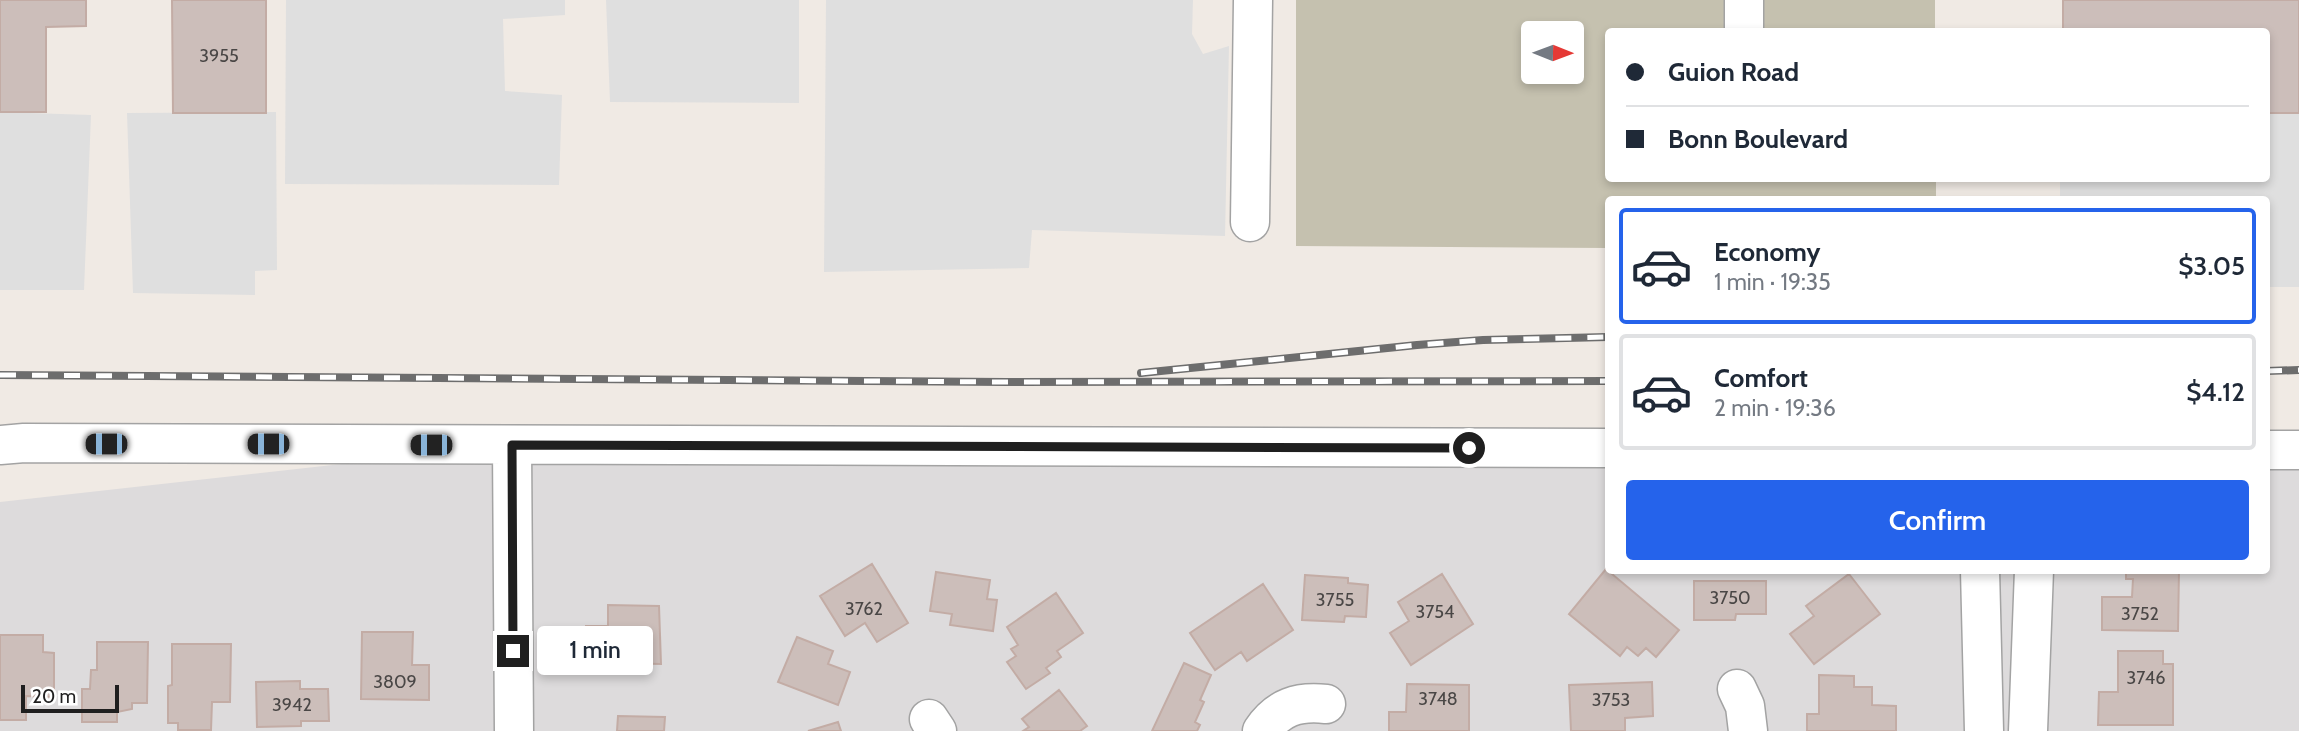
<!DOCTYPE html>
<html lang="en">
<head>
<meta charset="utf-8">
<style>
	:root { --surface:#fff; --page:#f2f2f3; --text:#1f2937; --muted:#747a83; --line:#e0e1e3; --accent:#2563eb }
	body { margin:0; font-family:Cabin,sans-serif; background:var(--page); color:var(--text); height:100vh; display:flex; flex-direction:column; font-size:26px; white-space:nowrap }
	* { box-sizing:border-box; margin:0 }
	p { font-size:23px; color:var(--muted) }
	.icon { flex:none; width:38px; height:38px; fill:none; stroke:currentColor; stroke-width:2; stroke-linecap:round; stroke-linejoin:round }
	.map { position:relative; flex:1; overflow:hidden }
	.drawer { position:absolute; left:1605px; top:196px; width:665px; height:378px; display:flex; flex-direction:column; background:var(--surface); border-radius:7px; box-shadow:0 4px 10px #0003 }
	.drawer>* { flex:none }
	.guide { position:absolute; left:1605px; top:28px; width:665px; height:154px; border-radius:7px; box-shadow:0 4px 10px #0003; display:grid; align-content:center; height:154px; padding:0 21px; background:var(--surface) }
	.needle { width:46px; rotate:91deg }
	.tools { position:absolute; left:1521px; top:21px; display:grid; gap:14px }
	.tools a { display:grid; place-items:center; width:63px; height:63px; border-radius:7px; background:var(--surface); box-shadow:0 4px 10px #0003; font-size:35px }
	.scale { position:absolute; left:21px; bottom:18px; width:98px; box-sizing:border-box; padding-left:7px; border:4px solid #1f1f1f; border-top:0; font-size:19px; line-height:24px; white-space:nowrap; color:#1f1f1f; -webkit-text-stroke:5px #fff; paint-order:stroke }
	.end { position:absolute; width:32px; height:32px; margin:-16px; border:9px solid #1f1f1f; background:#fff; box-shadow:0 0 0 4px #fff }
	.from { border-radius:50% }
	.bubble { position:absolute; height:49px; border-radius:7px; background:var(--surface); box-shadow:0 4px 10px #0003; font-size:23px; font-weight:600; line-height:49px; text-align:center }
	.car { position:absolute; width:21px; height:42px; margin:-21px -10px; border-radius:9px; box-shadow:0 0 5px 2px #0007; background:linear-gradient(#222 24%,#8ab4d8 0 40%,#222 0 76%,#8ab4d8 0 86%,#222 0) }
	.guide b { display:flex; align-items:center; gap:24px; height:66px; font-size:26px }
	.guide b+b { border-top:2px solid var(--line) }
	.guide i { width:18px; height:18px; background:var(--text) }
	ul { padding:12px 0 0; list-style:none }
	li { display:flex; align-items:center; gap:21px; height:116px; margin:0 14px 10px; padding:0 7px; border:4px solid var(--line); border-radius:7px }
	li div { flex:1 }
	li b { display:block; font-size:26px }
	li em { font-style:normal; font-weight:600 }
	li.active { border-color:var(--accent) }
	li>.icon { width:63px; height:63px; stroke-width:1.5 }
	.action { display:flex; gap:14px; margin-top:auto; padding:14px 21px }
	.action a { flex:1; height:80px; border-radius:7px; background:var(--accent); color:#fff; font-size:28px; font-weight:600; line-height:80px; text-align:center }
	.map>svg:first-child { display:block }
</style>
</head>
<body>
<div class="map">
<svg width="2299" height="731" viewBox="0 0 2299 731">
	<rect width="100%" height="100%" fill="#f0eae4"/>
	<!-- residential -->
	<path fill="#dddbdc" d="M512,445l1096,3v122h658v-118h33v279h-2299v-229z"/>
	<!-- construction -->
	<path fill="#c5c1af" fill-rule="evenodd" d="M1296,0h639v31l-327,1v146l328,1v20l-328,1v48l-312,-2zM1533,33h39v39h-39z"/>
	<!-- parking -->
	<path fill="#dfdfdf" d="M286,0h279v15l-62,4 2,72 57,4 -3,90 -274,-1z
		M606,0h193v103l-189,-1z
		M826,0h367l-1,34 11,20 26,-8 -4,190 -193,-6 -3,38 -205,4z
		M0,112l91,3 -7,175h-84z
		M276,112l1,158 -22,1v24l-122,-2 -6,-180z
		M2266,113h33v174h-33v-87l-206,-2v-19l206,-1z"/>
	<!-- building -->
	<path fill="#ccbeba" stroke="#c3aca5" stroke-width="2" d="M0,0h86v26l-40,1v85h-46z
		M172,0h94v113h-93z
		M2063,0h236v113h-33v-81h-203z
		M872,564l36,59 -31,19 -12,-19 -20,13 -25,-40z
		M1606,569l73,61 -23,27 -10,-9 -8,8 -11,-9 -7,9 -51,-42z
		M2126,570h53l-1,61 -76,-1v-33h30l1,-18h-7z
		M936,572l54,8 -3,19 10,1 -4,31 -43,-6 2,-11 -22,-3z
		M1442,574l31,50 -62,41 -21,-32 19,-12 -11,-19z
		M1849,574l31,40 -66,50 -24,-30 24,-18 -8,-10z
		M1305,575l43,3v5l20,2 -2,32 -21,-1 -1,6 -42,-2z
		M1694,581h72v33h-30l-1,6h-41z
		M1263,584l30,46 -46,31 -6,-9 -26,18 -25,-37z
		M1056,593l27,40 -26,18 4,6 -15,11 4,5 -24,16 -19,-27 9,-6 -5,-7 7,-4 -11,-18z
		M608,605l51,1 2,58 -44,-1v5l-31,-1v-41h22z
		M362,632h51l-1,33h17v35l-68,-1z
		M0,635h43v17l11,1v44l-28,-1v24h-26z
		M797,637l36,14 -5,13 22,8 -12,33 -60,-23z
		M97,642h51l-1,61h-15v6l-15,3v10h-35v-33h8l1,-19h6z
		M172,644h59l-1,58h-18l-1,28h-33v-7h-10v-37l4,-1z
		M2118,651h45v13h10v61h-75l1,-33h19z
		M1184,663l27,12 -11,25 4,2 -9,20 5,3 -3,6h-45z
		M1819,675l35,1v11h18v18l24,1v25h-89v-17h12z
		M300,681v8h28l1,32h-28v5l-44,1 -1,-45z
		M1652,682l1,34 -28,2v13h-54l-2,-46z
		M1407,684l62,1v46h-80v-19h17z
		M1059,690l28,36 -7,5h-57l6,-4 -7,-8z
		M618,716l47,1 -1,14h-47z
		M838,722l3,9h-33z"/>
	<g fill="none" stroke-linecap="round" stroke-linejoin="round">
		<!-- minor casing -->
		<g stroke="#a3a3a3" stroke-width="41">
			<path id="minor" d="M1744,0v32
				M1250,222l3,-222
				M0,445l24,-2 1584,5
				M512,445l2,286
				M2266,450h33
				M1980,570l4,161
				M1737,689l8,17 3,25
				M929,719l8,12
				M1262,731c16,-24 36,-30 64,-27
				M2028,731l6,-161"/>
		</g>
		<!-- minor -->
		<use href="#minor" stroke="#fff" stroke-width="38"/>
		<!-- rail casing -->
		<g stroke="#6d6d6d" stroke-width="8">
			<path id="rail" d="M2266,371l33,-1
				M1141,373l276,-28 66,-5 125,-3
				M0,375l1006,7 602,-1"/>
		</g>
		<!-- rail -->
		<use href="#rail" stroke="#fff" stroke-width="5" stroke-dasharray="16" stroke-linecap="butt"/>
	</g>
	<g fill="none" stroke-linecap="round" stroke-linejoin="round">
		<!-- route -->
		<path stroke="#1f1f1f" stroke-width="9" d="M513,651l-1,-206 957,3"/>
	</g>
	<g text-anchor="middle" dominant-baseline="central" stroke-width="5" stroke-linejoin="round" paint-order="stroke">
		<!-- number labels -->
		<g font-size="18" fill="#4a4746">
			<text x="219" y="56">3955</text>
			<text x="1730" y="598">3750</text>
			<text x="1335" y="600">3755</text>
			<text x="864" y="609">3762</text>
			<text x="1435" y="612">3754</text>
			<text x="2140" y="614">3752</text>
			<text x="2146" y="678">3746</text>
			<text x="395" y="682">3809</text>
			<text x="1438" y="699">3748</text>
			<text x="1611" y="700">3753</text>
			<text x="292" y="705">3942</text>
		</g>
	</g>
</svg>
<div class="tools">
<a><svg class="needle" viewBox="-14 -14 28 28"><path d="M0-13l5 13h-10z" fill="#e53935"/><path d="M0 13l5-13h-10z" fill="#747a83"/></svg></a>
</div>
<div class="scale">20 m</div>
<i class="end from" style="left:1469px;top:448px"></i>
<i class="end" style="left:513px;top:651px"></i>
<div class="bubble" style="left:537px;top:626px;width:116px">1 min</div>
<i class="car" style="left:106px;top:444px;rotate:270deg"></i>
<i class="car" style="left:268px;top:444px;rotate:270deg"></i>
<i class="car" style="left:431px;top:445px;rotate:270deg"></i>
<div class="guide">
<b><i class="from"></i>Guion Road</b>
<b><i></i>Bonn Boulevard</b>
</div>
<section class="drawer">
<ul>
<li class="active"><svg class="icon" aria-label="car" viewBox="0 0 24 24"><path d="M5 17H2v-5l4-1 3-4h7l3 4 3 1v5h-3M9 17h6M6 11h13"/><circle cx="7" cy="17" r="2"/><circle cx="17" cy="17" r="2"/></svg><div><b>Economy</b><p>1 min · 19:35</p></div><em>$3.05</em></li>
<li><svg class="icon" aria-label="car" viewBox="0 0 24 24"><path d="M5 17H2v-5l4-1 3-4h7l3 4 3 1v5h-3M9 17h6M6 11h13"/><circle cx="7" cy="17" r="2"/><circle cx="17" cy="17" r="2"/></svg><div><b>Comfort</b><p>2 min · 19:36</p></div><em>$4.12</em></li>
</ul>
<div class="action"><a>Confirm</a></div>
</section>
</div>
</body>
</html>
